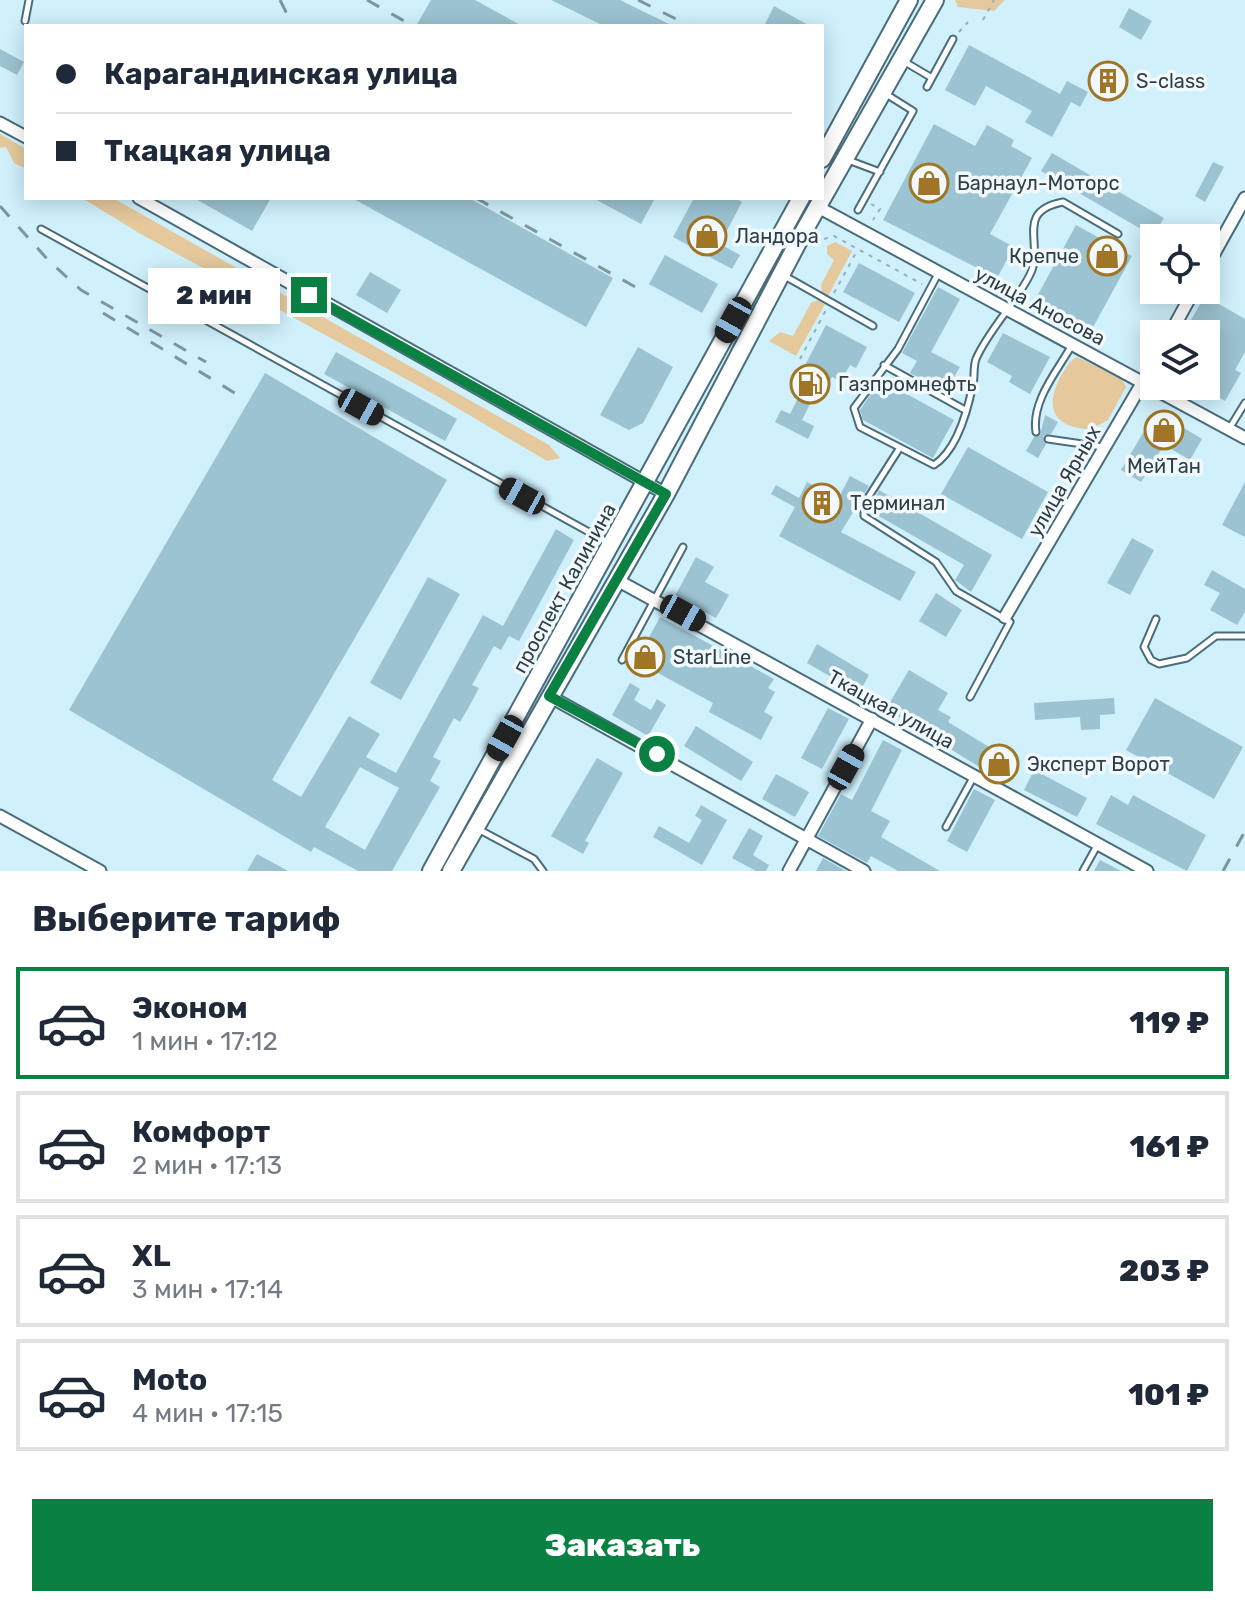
<!DOCTYPE html>
<html lang="ru">
<head>
<meta charset="utf-8">
<style>
	:root { --surface:#fff; --page:#f6f6f7; --text:#1f2937; --muted:#747a83; --line:#e0e1e3; --accent:#0b8043 }
	body { margin:0; font-family:Rubik,sans-serif; background:var(--page); color:var(--text); height:100vh; display:flex; flex-direction:column; font-size:30px; white-space:nowrap }
	* { box-sizing:border-box; margin:0 }
	p { font-size:26px; color:var(--muted) }
	.icon { flex:none; width:44px; height:44px; fill:none; stroke:currentColor; stroke-width:2; stroke-linecap:round; stroke-linejoin:round }
	.map { position:relative; height:871px; overflow:hidden }
	.details { display:flex; flex-direction:column; background:var(--surface); flex:1 }
	.details>* { flex:none }
	.top-card { position:absolute; left:24px; top:24px; width:800px; height:176px; border-radius:0px; box-shadow:0 4px 20px #0003; display:grid; align-content:center; height:176px; padding:0 32px; background:var(--surface) }
	.fabs { position:absolute; left:1140px; top:224px; display:grid; gap:16px }
	.fabs a { display:grid; place-items:center; width:80px; height:80px; border-radius:0px; background:var(--surface); box-shadow:0 4px 20px #0003; font-size:40px }
	.end { position:absolute; width:36px; height:36px; margin:-18px; border:10px solid #0b8043; background:#fff; box-shadow:0 0 0 4px #fff }
	.from { border-radius:50% }
	.bubble { position:absolute; height:56px; border-radius:0px; background:var(--surface); box-shadow:0 4px 20px #0003; font-size:26px; font-weight:800; line-height:56px; text-align:center }
	.car { position:absolute; width:24px; height:48px; margin:-24px -12px; border-radius:10px; box-shadow:0 0 6px 2px #0007; background:linear-gradient(#222 24%,#8ab4d8 0 40%,#222 0 76%,#8ab4d8 0 86%,#222 0) }
	.top-card b { display:flex; align-items:center; gap:28px; height:76px; font-size:30px }
	.top-card b+b { border-top:2px solid var(--line) }
	.top-card i { width:20px; height:20px; background:var(--text) }
	ul { padding:0; list-style:none }
	li { display:flex; align-items:center; gap:24px; height:112px; margin:0 16px 12px; padding:0 16px; border:4px solid var(--line); border-radius:0px }
	li div { flex:1 }
	li b { display:block; font-size:30px }
	li em { font-style:normal; font-weight:800 }
	li.on { border-color:var(--accent) }
	li>.icon { width:72px; height:72px; stroke-width:1.5 }
	h2 { padding:0 32px; font-size:36px; line-height:96px }
	.cta { display:flex; gap:16px; margin-top:auto; padding:16px 32px }
	.cta a { flex:1; height:92px; border-radius:0px; background:var(--accent); color:#fff; font-size:32px; font-weight:800; line-height:92px; text-align:center }
	.map>svg:first-child { display:block }
</style>
</head>
<body>
<div class="map">
<svg width="1245" height="871" viewBox="0 0 1245 871">
	<rect width="100%" height="100%" fill="#d0f0fc"/>
	<!-- green -->
	<path fill="#e5c99d" d="M955,0h50l-11,11 -36,-4z
		M0,134l26,15v20l-12,-6 -8,-16 -6,1z
		M82,198h31l436,247 11,13 -13,3 -110,-65 -298,-163z
		M835,242l17,9 -24,45 -6,-3 -1,-8 13,-25 -7,-6v-8z
		M818,300l7,4 -29,52 -27,-15 11,-9 13,4 18,-33z
		M1077,357l45,22 4,8 -18,33 -16,9c-37,0 -49,-21 -31,-53 5,-8 8,-15 16,-19z"/>
	<!-- building -->
	<path fill="#9cc3d1" fill-rule="evenodd" d="M431,0h44l47,26h-106z
		M551,0h69l53,26h-69z
		M774,6l36,20h-46z
		M1129,8l23,13 -11,19 -22,-13z
		M969,45l91,49 7,-13 21,11 -8,15 -9,-5 -19,35 -27,-15 7,-11 -46,-25 -11,20 -30,-16z
		M0,49l24,13 -7,13 -17,-9z
		M1096,64l32,11 -8,22 -31,-11z
		M934,124l41,22 12,-21 27,15 -3,6 21,12 -42,76 24,13 -17,31 -114,-58z
		M1052,153l112,65 -11,18 -112,-65z
		M1213,162l11,5 -19,35 -10,-6z
		M194,198h77l-19,33z
		M352,198h117l144,80 -27,49z
		M593,198h62l-14,26z
		M694,198h41l7,4 -22,42 20,11 -8,14 -59,-32z
		M1076,225l56,31 -41,75 -56,-31z
		M665,255l53,29 -16,29 -53,-29z
		M859,263l56,30 -16,29 -56,-30z
		M370,272l31,18 -14,23 -31,-18z
		M938,287l22,12 -29,53 29,15 -11,19 -10,-5 -4,6 -25,-14 7,-12 -15,-8z
		M1205,296l40,23v33l-10,18 6,3 -16,28 -19,-11v-56l-18,-9z
		M826,325l41,22 -11,21 -6,-3 -9,16 -9,-4 -13,26 -7,-3 -10,20 12,6 -6,13 -33,-17 6,-12 9,4 10,-20 -8,-4z
		M1003,333l47,24 -20,37 -21,-12 3,-6 -25,-14z
		M638,347l35,20 -30,56 -14,7 -29,-15z
		M336,352l121,67 -12,22 -121,-67z
		M265,373l182,107 -175,300 29,17 48,-81 31,18 -14,23 30,16 87,-158 20,11 53,-97 18,11 -55,101 -10,-5 -8,14 -7,-4 -22,39 7,3 -9,17 -10,17 -6,-4 -21,39 8,4 -11,20 10,6 -48,84h-34l-44,-24 -3,5 -242,-142zM360,767l39,21 -34,62 -40,-23z
		M885,382l69,38 -21,38 -70,-38 -3,-10 4,-6 13,-18 5,2z
		M1156,411l46,28 -12,21 -26,-15 -23,37 -20,-12z
		M1045,415l13,7 -7,12 -8,2 3,8 -8,14 -12,-7 8,-14 6,-2z
		M968,447l80,45 -26,47 -81,-45z
		M850,476l19,10 -28,46 75,40 -16,29 -121,-65 16,-29 -24,-13 5,-9 23,13 8,-16 31,17z
		M1245,482v55l-23,-12z
		M879,490l113,65 -21,37 -16,-12 9,-15 -94,-54z
		M1132,538l22,12 -24,45 -23,-12z
		M696,557l18,10 -9,15 24,13 -13,23 -41,-22z
		M1212,570l33,19v23l-8,13 -27,-15 10,-17 -16,-8z
		M428,577l32,17 -59,106 -31,-17z
		M936,593l26,17 -16,27 -27,-16z
		M660,617l114,62 -6,9 7,4 -11,20 9,5 -12,23 -52,-28 4,-9 -77,-42z
		M817,644l52,31 -10,18 -52,-30z
		M909,670l39,23 -10,17 13,7 -3,5 61,37 -12,19 -111,-69z
		M630,683l10,6 -6,11 17,10 6,-11 9,6 -18,31 -36,-21z
		M1114,698l1,16 -15,1v14l-19,1 -1,-13 -45,3 -1,-17z
		M1155,698l88,49 -29,52 -88,-49z
		M828,708l21,11 -27,50 -21,-11z
		M696,726l57,36 -12,19 -57,-35z
		M883,740l19,10 -31,61 19,10 -9,16 59,34h-42l-27,-15 -4,7 -49,-27 23,-42 11,6z
		M597,758l26,15 -38,68 4,2 -6,11 -32,-18z
		M1034,770l53,28 -10,19 -53,-27z
		M776,774l33,18 -14,25 -33,-18z
		M974,789l21,11 -28,52 -20,-11z
		M1111,795l17,10 5,-10 73,40 -19,36 -91,-47z
		M701,805l26,15 -25,45 -49,-28 6,-11 30,17 13,-23 -7,-4z
		M749,828l14,8 -10,19 16,10 -3,6h-10l-24,-13z
		M257,854l31,17h-41z
		M823,858l23,13h-30z
		M1100,860l21,11h-27z"/>
	<g fill="none" stroke-linecap="round" stroke-linejoin="round">
		<!-- lane casing -->
		<g stroke="#486c7a" stroke-width="9">
			<path id="lane" d="M25,21l4,-21
				M905,62l27,16
				M927,87l26,-48
				M848,160l32,12
				M858,210l55,-99 -27,-17
				M41,229l566,313
				M939,272l-41,77 -44,59 6,19 74,38c23,-15 34,-56 39,-81 2,-8 0,-17 3,-25 12,-29 46,-63 56,-89 10,-29 -16,-59 31,-68l55,32
				M783,275l90,51
				M884,365l81,45
				M1229,429l16,-26
				M1036,432c-5,-31 22,-62 36,-87
				M1048,439l55,8
				M899,449l-35,55v12l72,46 20,29 54,31 -40,75
				M1156,619l-12,28 7,13 8,4 28,-6 29,-22h29
				M622,660l61,-113
				M946,827l28,-51
				M478,829l56,30 9,12
				M1083,871l15,-27"/>
		</g>
		<!-- street casing -->
		<g stroke="#486c7a" stroke-width="15">
			<path id="street" d="M0,123l26,14
				M139,198l527,296
				M818,207l427,231
				M1206,268l39,-70
				M1170,334l24,-44
				M617,580l530,291
				M1005,617l149,-254
				M549,696l315,175
				M0,816l100,55
				M789,871l83,-152"/>
		</g>
		<!-- secondary casing -->
		<g stroke="#486c7a" stroke-width="20">
			<path id="secondary" d="M822,159l87,-159
				M431,871l370,-673
				M451,871l215,-377 139,-265 130,-229"/>
		</g>
		<!-- path -->
		<path stroke="#96b0ba" stroke-width="2" stroke-dasharray="4 6" stroke-linecap="butt" d="M983,20l11,-20
			M959,32l9,-10
			M871,204l9,5 -7,11
			M824,239l10,-3 88,48
			M834,293l24,-44
			M800,359l26,-49"/>
		<!-- lane -->
		<use href="#lane" stroke="#fff" stroke-width="5"/>
		<!-- street -->
		<use href="#street" stroke="#fff" stroke-width="11"/>
		<!-- secondary -->
		<use href="#secondary" stroke="#fff" stroke-width="16"/>
		<!-- rail -->
		<path stroke="#7d959e" stroke-width="3" stroke-dasharray="14 14" stroke-linecap="butt" d="M280,0l13,26
			M367,0l46,26
			M638,0l52,26
			M476,198l163,91
			M0,206l48,54 33,30 125,72
			M103,313l140,85
			M1223,871l22,-40"/>
	</g>
	<g fill="none" stroke-linecap="round" stroke-linejoin="round">
		<!-- route -->
		<path stroke="#0b8043" stroke-width="10" d="M309,295l357,199 -117,202 108,58"/>
	</g>
	<!-- icons -->
	<defs>
		<g id="building-ring" transform="scale(2)"><circle r="9.5" fill="#f1f9fc" stroke="#a07525" stroke-width="1.5"/><path d="M-4-6H4V6H1V3H-1V6H-4ZM-2.5-4.3h1.7v1.8h-1.7ZM.8-4.3h1.7v1.8H.8ZM-2.5-1h1.7V.8h-1.7ZM.8-1h1.7V.8H.8Z" fill="#a07525"/></g>
		<g id="shop-ring" transform="scale(2)"><circle r="9.5" fill="#f1f9fc" stroke="#a07525" stroke-width="1.5"/><path d="M-5-2.5h2.3a2.7 3.5 0 0 1 5.4 0H5L5.5 6h-11ZM-1.5-2.5h3a1.5 2.3 0 0 0-3 0Z" fill="#a07525"/></g>
		<g id="fuel-ring" transform="scale(2)"><circle r="9.5" fill="#f1f9fc" stroke="#a07525" stroke-width="1.5"/><path d="M-5.5-6h7V0h2V4h1.3V-2.5L3-4.5l.8-.8L6-3V5H2.5V1h-1V6h-7ZM-4.2-4.7v3.2H.2V-4.7Z" fill="#a07525"/></g>
	</defs>
	<g fill-rule="evenodd">
		<use href="#building-ring" x="1108" y="81"/>
		<use href="#shop-ring" x="929" y="183"/>
		<use href="#shop-ring" x="707" y="236"/>
		<use href="#shop-ring" x="1107" y="256"/>
		<use href="#fuel-ring" x="810" y="384"/>
		<use href="#shop-ring" x="1164" y="430"/>
		<use href="#building-ring" x="822" y="503"/>
		<use href="#shop-ring" x="645" y="657"/>
		<use href="#shop-ring" x="999" y="764"/>
	</g>
	<g text-anchor="middle" dominant-baseline="central" stroke-width="7" stroke-linejoin="round" paint-order="stroke">
		<!-- poi labels -->
		<g font-size="20" fill="#2f3f45" stroke="#f1f9fc" text-anchor="start">
			<text x="1136" y="81">S-class</text>
			<text x="957" y="183">Барнаул-Моторс</text>
			<text x="735" y="236">Ландора</text>
			<text x="1079" y="256" text-anchor="end">Крепче</text>
			<text x="838" y="384">Газпромнефть</text>
			<text x="1164" y="466" text-anchor="middle">МейТан</text>
			<text x="850" y="503">Терминал</text>
			<text x="673" y="657">StarLine</text>
			<text x="1027" y="764">Эксперт Ворот</text>
		</g>
		<!-- street labels -->
		<g font-size="20" fill="#2f3f45" stroke="#f1f9fc">
			<text transform="translate(1040 306) rotate(28)">улица Аносова</text>
			<text transform="translate(1064 481) rotate(-60)">улица Ярных</text>
			<text transform="translate(564 588) rotate(-61)">проспект Калинина</text>
			<text transform="translate(891 709) rotate(29)">Ткацкая улица</text>
		</g>
	</g>
</svg>
<div class="fabs">
<a><svg class="icon" aria-label="locate" viewBox="0 0 24 24"><circle cx="12" cy="12" r="6"/><path d="M12 2v4M12 18v4M2 12h4M18 12h4"/></svg></a>
<a><svg class="icon" aria-label="layers" viewBox="0 0 24 24"><path d="M12 4l9 5-9 5-9-5zM3 14l9 5 9-5"/></svg></a>
</div>
<i class="end from" style="left:657px;top:754px"></i>
<i class="end" style="left:309px;top:295px"></i>
<div class="bubble" style="left:148px;top:268px;width:132px">2 мин</div>
<i class="car" style="left:733px;top:320px;rotate:209deg"></i>
<i class="car" style="left:361px;top:407px;rotate:119deg"></i>
<i class="car" style="left:522px;top:496px;rotate:299deg"></i>
<i class="car" style="left:683px;top:613px;rotate:119deg"></i>
<i class="car" style="left:505px;top:738px;rotate:209deg"></i>
<i class="car" style="left:846px;top:767px;rotate:29deg"></i>
<div class="top-card">
<b><i class="from"></i>Карагандинская улица</b>
<b><i></i>Ткацкая улица</b>
</div>
</div>
<section class="details">
<h2>Выберите тариф</h2>
<ul>
<li class="on"><svg class="icon" aria-label="car" viewBox="0 0 24 24"><path d="M5 17H2v-5l4-1 3-4h7l3 4 3 1v5h-3M9 17h6M6 11h13"/><circle cx="7" cy="17" r="2"/><circle cx="17" cy="17" r="2"/></svg><div><b>Эконом</b><p>1 мин · 17:12</p></div><em>119 ₽</em></li>
<li><svg class="icon" aria-label="car" viewBox="0 0 24 24"><path d="M5 17H2v-5l4-1 3-4h7l3 4 3 1v5h-3M9 17h6M6 11h13"/><circle cx="7" cy="17" r="2"/><circle cx="17" cy="17" r="2"/></svg><div><b>Комфорт</b><p>2 мин · 17:13</p></div><em>161 ₽</em></li>
<li><svg class="icon" aria-label="car" viewBox="0 0 24 24"><path d="M5 17H2v-5l4-1 3-4h7l3 4 3 1v5h-3M9 17h6M6 11h13"/><circle cx="7" cy="17" r="2"/><circle cx="17" cy="17" r="2"/></svg><div><b>XL</b><p>3 мин · 17:14</p></div><em>203 ₽</em></li>
<li><svg class="icon" aria-label="car" viewBox="0 0 24 24"><path d="M5 17H2v-5l4-1 3-4h7l3 4 3 1v5h-3M9 17h6M6 11h13"/><circle cx="7" cy="17" r="2"/><circle cx="17" cy="17" r="2"/></svg><div><b>Moto</b><p>4 мин · 17:15</p></div><em>101 ₽</em></li>
</ul>
<div class="cta"><a>Заказать</a></div>
</section>
</body>
</html>
